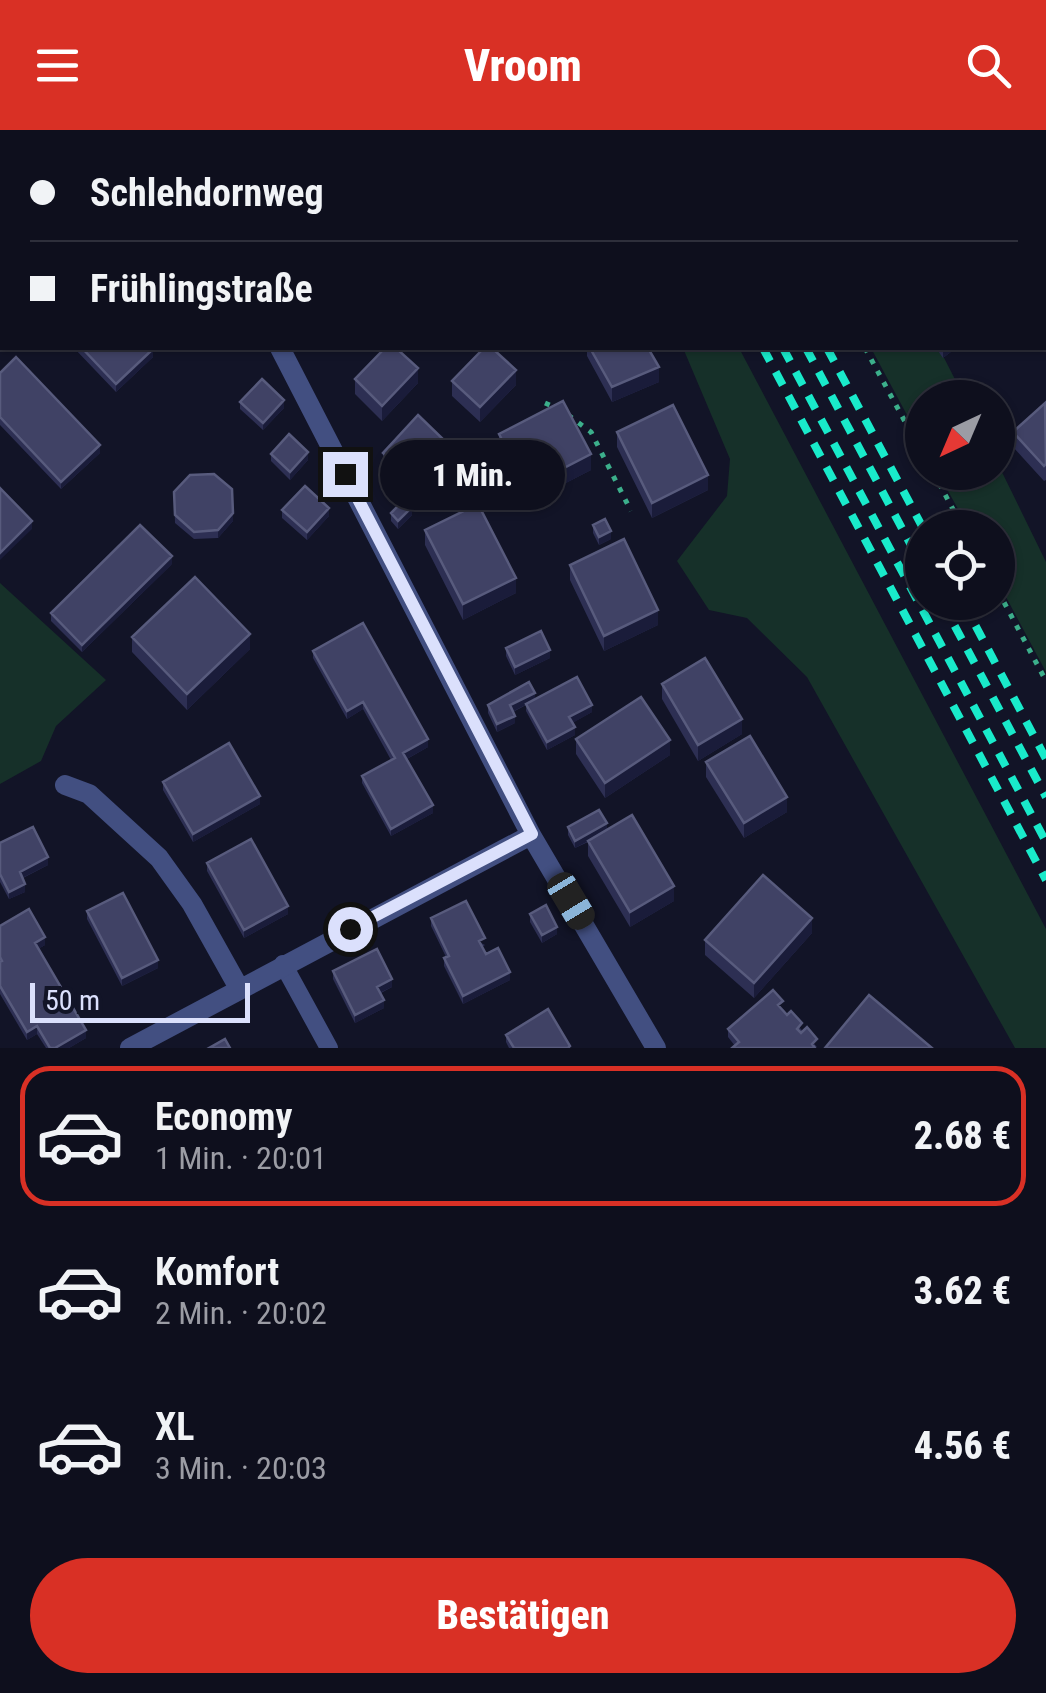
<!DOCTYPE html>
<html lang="de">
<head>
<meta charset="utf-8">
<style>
	:root { --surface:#0e0f1d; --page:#171826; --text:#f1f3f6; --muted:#9b9ca4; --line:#2e2f3b; --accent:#d93025 }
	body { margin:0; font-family:"Roboto Condensed",sans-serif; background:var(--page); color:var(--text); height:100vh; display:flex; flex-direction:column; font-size:38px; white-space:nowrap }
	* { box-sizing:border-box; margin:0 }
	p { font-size:32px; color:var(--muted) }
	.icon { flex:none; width:55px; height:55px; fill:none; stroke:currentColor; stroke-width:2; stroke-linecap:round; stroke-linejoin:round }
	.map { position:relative; height:918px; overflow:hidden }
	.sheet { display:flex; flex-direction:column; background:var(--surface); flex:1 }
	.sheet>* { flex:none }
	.guide { position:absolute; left:0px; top:0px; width:1048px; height:220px; box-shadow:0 2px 8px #0004,0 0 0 2px var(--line); display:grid; align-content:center; height:220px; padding:0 30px; background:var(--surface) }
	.needle { width:65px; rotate:224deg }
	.buttons { position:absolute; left:905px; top:250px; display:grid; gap:20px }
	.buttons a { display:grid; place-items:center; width:110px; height:110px; border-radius:50%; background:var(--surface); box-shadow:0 2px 8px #0004,0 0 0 2px var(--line); font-size:50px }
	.scale { position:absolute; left:30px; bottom:25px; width:220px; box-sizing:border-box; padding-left:10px; border:5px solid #dbe0fc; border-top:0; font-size:28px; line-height:35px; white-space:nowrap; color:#dbe0fc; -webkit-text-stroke:8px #121427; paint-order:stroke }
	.end { position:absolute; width:45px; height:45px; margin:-22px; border:12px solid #dbe0fc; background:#111; box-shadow:0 0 0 5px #111 }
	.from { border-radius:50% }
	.bubble { position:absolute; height:70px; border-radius:35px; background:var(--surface); box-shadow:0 2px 8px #0004,0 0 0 2px var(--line); font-size:32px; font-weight:800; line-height:70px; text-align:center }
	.car { position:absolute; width:30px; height:60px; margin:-30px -15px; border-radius:12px; box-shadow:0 0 8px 2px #0007; background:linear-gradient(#222 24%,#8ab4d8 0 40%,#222 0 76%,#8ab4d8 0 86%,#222 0) }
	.guide b { display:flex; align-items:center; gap:35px; height:95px; font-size:38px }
	.guide b+b { border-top:2px solid var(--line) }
	.guide i { width:25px; height:25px; background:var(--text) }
	ul { padding:18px 0 0; list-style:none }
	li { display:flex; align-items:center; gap:30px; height:140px; margin:0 20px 15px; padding:0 10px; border:5px solid transparent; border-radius:30px }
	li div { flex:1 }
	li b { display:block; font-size:38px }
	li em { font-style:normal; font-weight:800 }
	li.selected { border-color:var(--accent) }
	li>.icon { width:90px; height:90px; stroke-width:1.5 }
	.action { display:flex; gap:20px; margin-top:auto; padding:20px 30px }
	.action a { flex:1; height:115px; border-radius:60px; background:var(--accent); color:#fff; font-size:40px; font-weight:800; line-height:115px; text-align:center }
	header { display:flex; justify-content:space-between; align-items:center; height:130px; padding:0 30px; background:var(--accent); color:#fff; font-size:45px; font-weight:800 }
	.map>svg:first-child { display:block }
</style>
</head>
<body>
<header><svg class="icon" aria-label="menu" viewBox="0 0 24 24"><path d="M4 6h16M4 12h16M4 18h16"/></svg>Vroom<svg class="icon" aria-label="search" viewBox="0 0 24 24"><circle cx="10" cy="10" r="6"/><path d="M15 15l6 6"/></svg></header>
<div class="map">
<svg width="1046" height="918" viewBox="0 0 1046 918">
	<rect width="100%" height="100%" fill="#121427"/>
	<!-- green -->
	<path fill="#163029" d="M0,0l51,2h-49v132z
		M683,218h56l307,581v119h-31l-208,-371 -60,-59 -38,-8 -32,-49 50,-65 3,-37z
		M871,218h68l25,49 -42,1v45z
		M998,334l48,98v110l-48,-90v-54l-30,-1 -30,-54 60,-1z
		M0,453l106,97 -50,46 -15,35 -41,23z"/>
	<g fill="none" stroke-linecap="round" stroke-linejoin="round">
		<!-- path -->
		<path stroke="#3caf8b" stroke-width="5" stroke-dasharray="5 8" stroke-linecap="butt" d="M750,0l1,2
			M865,218l57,105
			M545,273l14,6
			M568,285l23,17 40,79
			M933,342l30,56
			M998,461l48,90"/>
		<!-- lane -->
		<path stroke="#424f81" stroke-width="18" d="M962,0l2,2
			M1045,104l1,1
			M283,834l46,84"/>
		<!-- street -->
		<path stroke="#424f81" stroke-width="20" d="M169,0l2,2
			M0,210l2,-3
			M280,218l251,487 125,213
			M65,655l24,9 70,64 33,46 47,84
			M130,918l401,-213"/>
		<!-- rail -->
		<path stroke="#19eaca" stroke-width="8" stroke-dasharray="15 12" stroke-linecap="butt" d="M647,0l2,2
			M668,0l1,2
			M690,0l1,2
			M711,0l2,2
			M763,218l283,532
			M783,218l263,494
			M806,218l116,218
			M827,218l96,180
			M942,472l104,195
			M963,472l83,157"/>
	</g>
	<!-- wall -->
	<path fill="#2d2f53" d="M246,0h85v2h-83z
		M74,218h77l2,9 -37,35z
		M587,218h61l11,34 -47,20 -25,-46z
		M936,218h20l-13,10z
		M0,243l100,80 -39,36 -61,-64z
		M355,249l63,4 -36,38 -27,-27z
		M452,251l64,4 -36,37 -28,-26z
		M240,272l44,6 -21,22 -23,-21z
		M1046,274v76l-2,1 -31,-34v-15z
		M617,302l91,58 -56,28 -35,-71z
		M499,304l92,36 -64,33 -28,-54z
		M383,323l63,4 -35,37 -28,-26z
		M271,324l37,6 -18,20 -19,-19z
		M174,362l59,29 -15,17 -24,1 -19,-16z
		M282,380l47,6 -22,24 -25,-22z
		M391,383l21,2 -14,14 -7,-8z
		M593,395l18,14 -12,6 -6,-12z
		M425,400l91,63 -53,27 -38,-75z
		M172,434l-90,88 -31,-31v-8z
		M570,435l88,60 -54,26 -34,-71z
		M132,507l118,12 -63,61 -55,-58z
		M506,518l44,10 -35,17 -9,-19z
		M313,521l115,96 -21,12 26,54 -42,23 -29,-53v-7l29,-16 -28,-51 -16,10 -34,-61z
		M662,554l80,50 -44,27 -36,-62z
		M535,569l57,13 -20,11 3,12 -28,15 -21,-39v-6l-13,7 2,11 -18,9 -9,-19v-8z
		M576,609l94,16 -65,43 -29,-44z
		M706,632l81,50 -43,26 -38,-61z
		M163,652l97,22 -67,38 -30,-52z
		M568,697l39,3 67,71 -44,26 -42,-71v-14l-13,6 -7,-13z
		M0,713l48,22 -25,13 2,14 -16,7 -9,-17z
		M207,733l81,51 -44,24 -37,-67z
		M87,781l71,57 -36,18 -35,-67z
		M530,784l27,20 -15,9 -12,-21z
		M431,788l54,27 -3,2 4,7 24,26 -47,24 -19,-38v-8l2,-1 -15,-31z
		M0,796l45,19 -7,4 48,89 -17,10h-23l-9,-14 -10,6 -27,-46z
		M812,803l-58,65 -49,-43v-15z
		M333,841l59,16 -11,6 3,15 -29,15 -22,-44z
		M783,879l34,38 -82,-1 -7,-9v-8z
		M506,905l64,13h-61l-3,-6z"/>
	<!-- shaded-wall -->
	<path fill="#1a1c3a" d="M946,218h10l-13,10v-8z
		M153,219v8l-37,35v-8z
		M659,237v15l-47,20v-15z
		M418,238v15l-36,38v-15z
		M516,240v15l-36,37v-15z
		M284,270v8l-21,22v-7z
		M446,312v15l-35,37v-15z
		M100,315v8l-39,36v-7z
		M308,322v8l-18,20v-8z
		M591,324v16l-64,33v-16z
		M708,345v15l-56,28v-15z
		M412,377v8l-14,14v-8z
		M329,378v8l-22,24v-8z
		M233,383v8l-15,17v-8z
		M32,391v8l-32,31v-7z
		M611,401v8l-12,6v-8z
		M172,426v8l-90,88v-7z
		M516,448v15l-53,27v-16z
		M658,480v15l-54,26v-15z
		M250,504v15l-63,61v-16z
		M550,520v8l-35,17v-8z
		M535,563v7l-25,13v-8z
		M363,572v7l-16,10v-8z
		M592,575v7l-23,13v-8z
		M515,586v7l-18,9v-8z
		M742,589v15l-44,27v-16z
		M575,597v8l-28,15v-8z
		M428,609v8l-25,14v-8z
		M670,610v15l-65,43v-15z
		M260,666v8l-67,38v-8z
		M787,667v15l-43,26v-15z
		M433,675v8l-42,23v-7z
		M607,693v8l-32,17v-7z
		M48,727v8l-28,14v-7z
		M25,754v8l-16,7v-7z
		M674,756v15l-44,26v-15z
		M288,776v8l-44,24v-8z
		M812,788v15l-58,65v-15z
		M557,797v7l-15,9v-8z
		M45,807v8l-10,6v-8z
		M158,830v8l-36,18v-8z
		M510,842v8l-47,24v-8z
		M392,849v8l-15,7v-7z
		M384,870v8l-29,15v-8z
		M37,896v8l-10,6v-8z
		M86,900v8l-17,10h-14z"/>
	<!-- building -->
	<path fill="#404265" stroke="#585b7d" stroke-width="2.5" d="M67,0h16l-3,2h-11z
		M97,0h31l-3,2h-26z
		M260,0h64l-3,2h-59z
		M410,0h50l-3,2h-44z
		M851,0h72l3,2h-73z
		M1012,0h24l2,2h-29z
		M82,218h69l2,1 -37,35z
		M385,218h11l22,20 -36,38 -27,-27z
		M484,218h8l24,22 -36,37 -28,-26z
		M590,218h58l11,19 -47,20z
		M16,227l84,88 -39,37 -61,-65v-44z
		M262,249l22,21 -21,23 -23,-21z
		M563,271l28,53 -64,33 -28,-53z
		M1045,273l1,61 -2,2 -31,-34z
		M673,275l35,70 -56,28 -35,-71z
		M418,285l28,27 -35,37 -28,-26z
		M289,304l19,18 -18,20 -19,-18z
		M214,344l18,15 1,24 -15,17 -24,2 -19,-17 -1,-23 16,-17z
		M305,356l24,22 -22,24 -25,-22z
		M0,358l32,33 -32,32z
		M404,370l8,7 -14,14 -7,-8z
		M478,374l38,74 -53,26 -38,-74z
		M605,389l6,12 -12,6 -6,-12z
		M140,395l32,31 -90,89 -31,-32z
		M624,409l34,71 -54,26 -34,-71z
		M195,447l55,57 -63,60 -55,-57z
		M363,493l65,116 -25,14 30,52 -42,24 -29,-53 33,-18 -32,-56 -16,9 -34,-60z
		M541,501l9,19 -35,17 -9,-19z
		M705,528l37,61 -44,26 -36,-61z
		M577,547l15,28 -23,12 6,10 -28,15 -21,-38z
		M529,552l6,11 -25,12 5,11 -18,8 -9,-19z
		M641,567l29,43 -65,43 -29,-44z
		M750,606l37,61 -43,26 -38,-61z
		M229,613l31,53 -67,38 -30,-52z
		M599,680l8,13 -32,18 -7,-14z
		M632,685l42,71 -44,26 -42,-71z
		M33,697l15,30 -28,15 5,12 -16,8 -9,-18v-31z
		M251,709l37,67 -44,24 -37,-67z
		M763,745l49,43 -58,65 -49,-43z
		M123,763l35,67 -36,18 -35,-67z
		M466,771l19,37 -6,3 7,13 12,-6 12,24 -47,24 -19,-38 5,-2 -18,-38z
		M546,775l11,22 -15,8 -12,-21z
		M29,779l16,28 -10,6 51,87 -31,18h-5l-13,-22 -10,6 -27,-46v-24l2,-1 -2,-4v-31z
		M377,819l15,30 -15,8 7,13 -29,15 -22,-44z
		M773,860l10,11 -5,4 9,10 4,-4 11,12 -5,6 4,4 6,-6 10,12 -5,5 3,4h-83l7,-6 -11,-13z
		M869,865l63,53h-107z
		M548,879l22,37 -2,2h-54l-8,-13z
		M225,909l5,9h-21z"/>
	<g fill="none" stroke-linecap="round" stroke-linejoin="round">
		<!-- route -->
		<path stroke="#dbe0fc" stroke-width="12" d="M345,344l187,360 -182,95"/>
	</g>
</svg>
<div class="buttons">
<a><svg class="needle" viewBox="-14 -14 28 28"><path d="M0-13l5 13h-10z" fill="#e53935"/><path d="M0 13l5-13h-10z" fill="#9b9ca4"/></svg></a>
<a><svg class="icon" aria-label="locate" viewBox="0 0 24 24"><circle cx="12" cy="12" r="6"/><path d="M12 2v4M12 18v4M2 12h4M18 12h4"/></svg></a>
</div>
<div class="scale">50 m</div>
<i class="end from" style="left:350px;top:799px"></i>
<i class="end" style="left:345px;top:344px"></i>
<div class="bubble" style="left:380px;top:310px;width:185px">1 Min.</div>
<i class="car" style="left:571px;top:771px;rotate:149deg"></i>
<div class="guide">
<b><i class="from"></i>Schlehdornweg</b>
<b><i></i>Frühlingstraße</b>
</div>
</div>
<section class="sheet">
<ul>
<li class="selected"><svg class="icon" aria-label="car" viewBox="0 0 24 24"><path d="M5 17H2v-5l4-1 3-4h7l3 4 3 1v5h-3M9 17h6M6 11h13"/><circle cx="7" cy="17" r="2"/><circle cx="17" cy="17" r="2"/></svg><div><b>Economy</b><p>1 Min. · 20:01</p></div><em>2.68 €</em></li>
<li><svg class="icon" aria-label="car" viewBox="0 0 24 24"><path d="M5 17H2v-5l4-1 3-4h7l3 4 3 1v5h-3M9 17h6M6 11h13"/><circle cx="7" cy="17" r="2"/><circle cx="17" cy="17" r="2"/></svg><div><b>Komfort</b><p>2 Min. · 20:02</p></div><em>3.62 €</em></li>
<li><svg class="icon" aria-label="car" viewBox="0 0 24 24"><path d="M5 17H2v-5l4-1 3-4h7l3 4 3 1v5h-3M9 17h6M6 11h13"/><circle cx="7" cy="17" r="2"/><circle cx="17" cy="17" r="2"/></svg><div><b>XL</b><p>3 Min. · 20:03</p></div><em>4.56 €</em></li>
</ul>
<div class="action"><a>Bestätigen</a></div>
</section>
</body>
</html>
